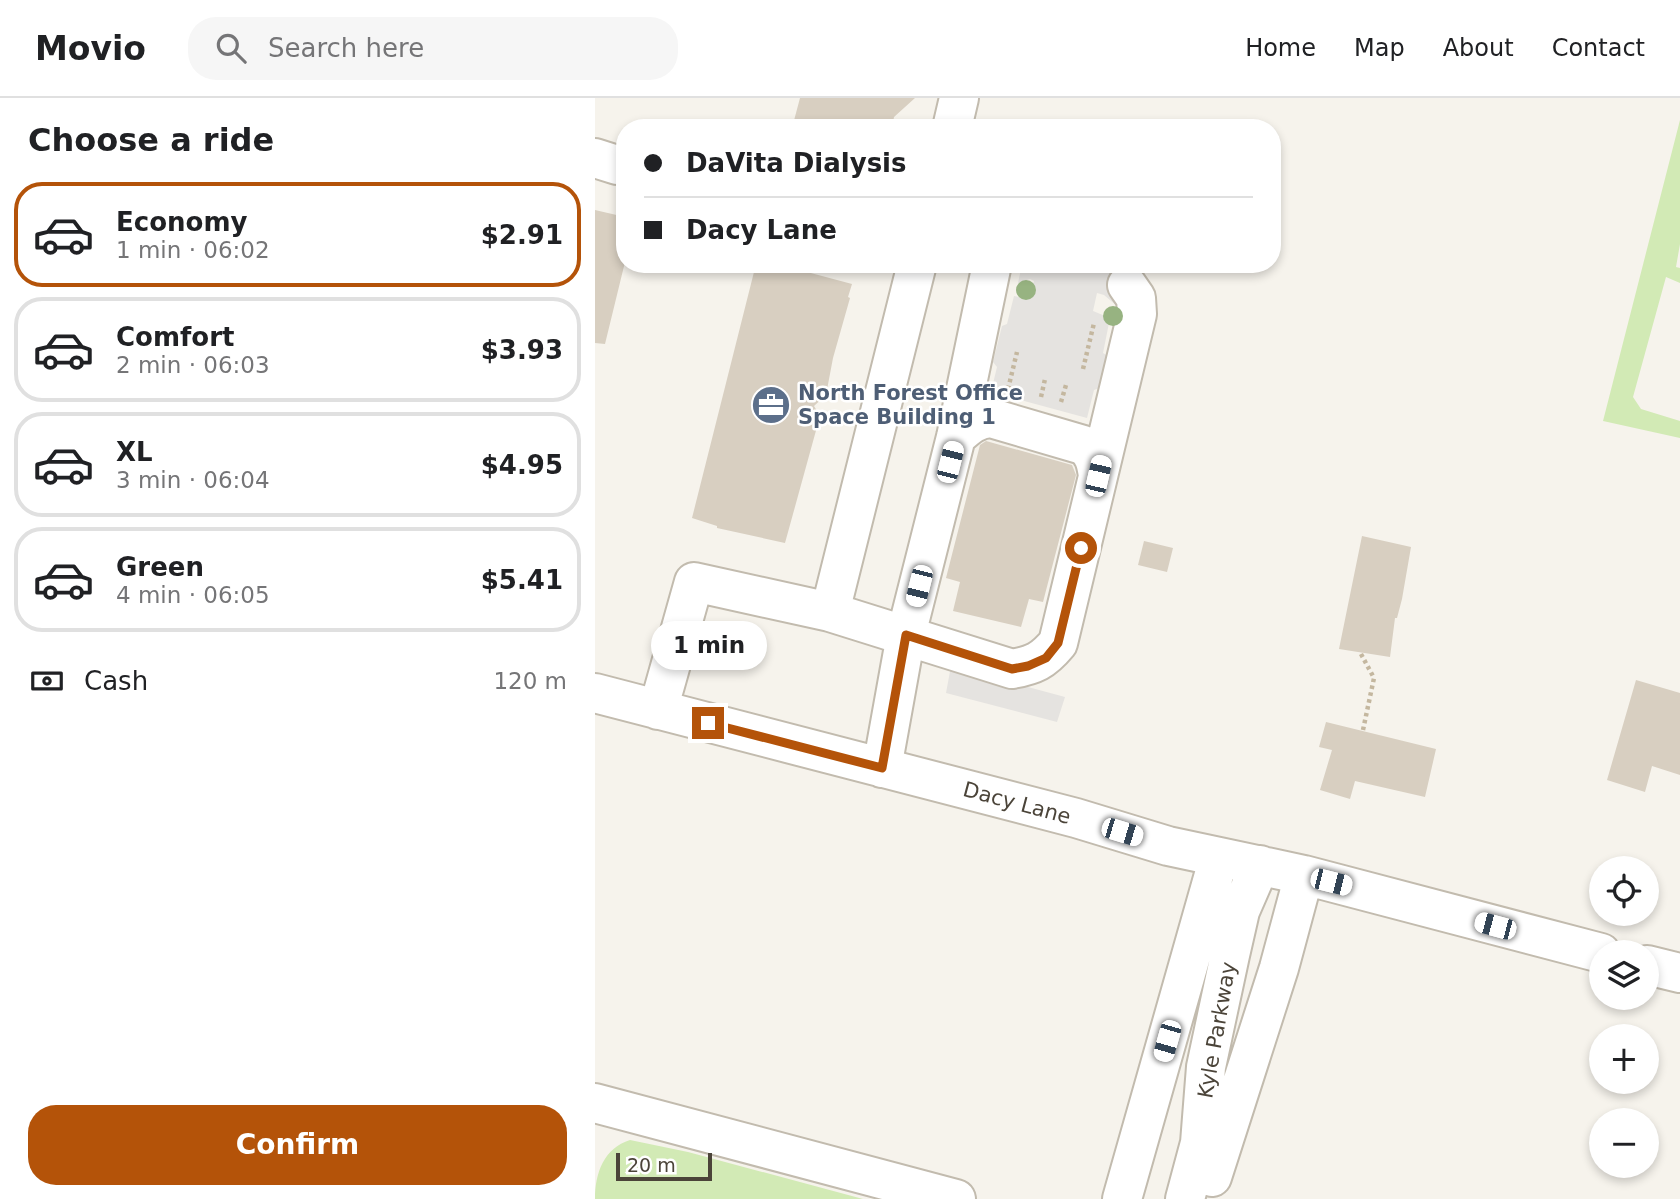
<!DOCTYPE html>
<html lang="en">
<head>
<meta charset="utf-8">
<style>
	:root { --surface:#fff; --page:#f6f6f6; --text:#202124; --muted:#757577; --line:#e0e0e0; --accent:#b45309 }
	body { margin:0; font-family:"DejaVu Sans",sans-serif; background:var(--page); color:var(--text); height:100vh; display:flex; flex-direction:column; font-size:26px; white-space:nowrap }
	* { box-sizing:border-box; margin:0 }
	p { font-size:23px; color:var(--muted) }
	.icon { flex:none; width:38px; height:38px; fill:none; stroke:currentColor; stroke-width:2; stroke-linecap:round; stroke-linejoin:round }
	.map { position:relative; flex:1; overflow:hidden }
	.side { display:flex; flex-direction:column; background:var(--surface); width:595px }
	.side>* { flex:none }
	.banner { position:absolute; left:21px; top:21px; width:665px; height:154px; border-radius:28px; box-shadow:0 4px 10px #0003; display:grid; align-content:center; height:154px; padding:0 28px; background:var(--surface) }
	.tools { position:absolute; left:994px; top:758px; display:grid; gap:14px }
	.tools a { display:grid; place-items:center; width:70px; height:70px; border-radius:50%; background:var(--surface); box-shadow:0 4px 10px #0003; font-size:35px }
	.scale { position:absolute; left:21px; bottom:18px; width:96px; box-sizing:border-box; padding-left:7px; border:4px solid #4b4439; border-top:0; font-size:19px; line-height:24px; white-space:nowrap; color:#4b4439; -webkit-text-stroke:5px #fff; paint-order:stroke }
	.end { position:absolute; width:32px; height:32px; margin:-16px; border:9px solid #b45309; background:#fff; box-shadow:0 0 0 4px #fff }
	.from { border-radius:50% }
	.bubble { position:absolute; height:49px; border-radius:24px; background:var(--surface); box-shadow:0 4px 10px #0003; font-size:23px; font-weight:800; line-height:49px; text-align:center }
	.car { position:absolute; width:21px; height:42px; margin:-21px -10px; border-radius:9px; box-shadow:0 0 5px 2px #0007; background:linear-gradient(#fff 24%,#345 0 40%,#fff 0 76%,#345 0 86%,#fff 0) }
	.banner b { display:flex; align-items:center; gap:24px; height:66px; font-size:26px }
	.banner b+b { border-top:2px solid var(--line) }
	.banner i { width:18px; height:18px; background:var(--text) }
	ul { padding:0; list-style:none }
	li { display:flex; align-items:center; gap:21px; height:105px; margin:0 14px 10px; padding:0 14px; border:4px solid var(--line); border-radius:28px }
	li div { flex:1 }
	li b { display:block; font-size:26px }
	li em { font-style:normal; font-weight:800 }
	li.selected { border-color:var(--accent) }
	li>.icon { width:63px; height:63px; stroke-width:1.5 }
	h2 { padding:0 28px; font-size:32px; line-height:84px }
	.pay { display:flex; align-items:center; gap:18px; height:77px; padding:0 28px; font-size:26px }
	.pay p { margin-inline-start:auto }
	.cta { display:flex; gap:14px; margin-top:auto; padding:14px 28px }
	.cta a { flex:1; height:80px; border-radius:28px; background:var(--accent); color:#fff; font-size:28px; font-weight:800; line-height:80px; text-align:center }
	header { display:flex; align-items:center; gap:42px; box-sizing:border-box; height:98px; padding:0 35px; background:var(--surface); border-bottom:2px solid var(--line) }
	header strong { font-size:33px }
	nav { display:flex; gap:38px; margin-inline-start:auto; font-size:24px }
	.search { width:490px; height:63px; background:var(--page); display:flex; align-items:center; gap:18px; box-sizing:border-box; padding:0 24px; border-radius:28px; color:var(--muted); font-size:26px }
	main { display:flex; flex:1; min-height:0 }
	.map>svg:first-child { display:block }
</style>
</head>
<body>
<header>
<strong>Movio</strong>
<div class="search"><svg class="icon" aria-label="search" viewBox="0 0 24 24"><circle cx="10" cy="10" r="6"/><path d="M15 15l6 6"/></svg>Search here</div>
<nav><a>Home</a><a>Map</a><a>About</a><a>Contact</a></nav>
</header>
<main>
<section class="side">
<h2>Choose a ride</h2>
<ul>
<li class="selected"><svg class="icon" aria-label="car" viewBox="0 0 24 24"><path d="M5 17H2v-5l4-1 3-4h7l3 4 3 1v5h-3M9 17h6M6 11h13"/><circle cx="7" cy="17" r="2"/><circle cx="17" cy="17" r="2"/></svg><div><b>Economy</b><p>1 min · 06:02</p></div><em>$2.91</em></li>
<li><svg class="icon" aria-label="car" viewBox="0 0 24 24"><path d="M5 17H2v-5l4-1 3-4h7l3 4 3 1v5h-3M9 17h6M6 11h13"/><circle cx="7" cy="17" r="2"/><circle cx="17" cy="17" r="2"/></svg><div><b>Comfort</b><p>2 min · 06:03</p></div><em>$3.93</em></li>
<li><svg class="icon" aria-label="car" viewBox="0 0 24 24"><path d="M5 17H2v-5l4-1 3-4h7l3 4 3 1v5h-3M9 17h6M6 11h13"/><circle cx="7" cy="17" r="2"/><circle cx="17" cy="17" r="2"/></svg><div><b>XL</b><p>3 min · 06:04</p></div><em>$4.95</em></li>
<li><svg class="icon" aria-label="car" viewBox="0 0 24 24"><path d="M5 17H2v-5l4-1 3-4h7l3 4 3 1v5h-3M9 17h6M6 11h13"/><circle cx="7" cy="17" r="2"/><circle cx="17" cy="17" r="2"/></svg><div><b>Green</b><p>4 min · 06:05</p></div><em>$5.41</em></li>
</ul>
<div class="pay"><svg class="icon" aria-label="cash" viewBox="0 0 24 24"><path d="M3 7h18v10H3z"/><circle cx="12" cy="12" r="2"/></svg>Cash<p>120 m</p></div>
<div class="cta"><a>Confirm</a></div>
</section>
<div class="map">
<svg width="1085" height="1101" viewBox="0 0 1085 1101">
	<rect width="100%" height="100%" fill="#f6f3ec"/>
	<!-- green -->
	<path fill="#d2eab5" d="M1085,22v124l-4,23 4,1v15l-14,-6 -33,120 8,12 39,12v17l-77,-17z
		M35,1042l58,12 175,47h-268c0,-26 9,-51 35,-59z"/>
	<!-- parking -->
	<path fill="#e5e3e0" d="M427,166h105l-10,42 -13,-11 -7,-2 -4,18 17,7 -7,35 5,3 -6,34 -3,-2 -5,2 -7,28 -96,-26 6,-25 -4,-5 9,-36 5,-2 7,-28 14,3 6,-18 -4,-2 -12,4z
		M356,568l114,31 -8,25 -111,-29z"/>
	<!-- building -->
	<path fill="#d8cfc1" d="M205,0h115l-21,19 -2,11h-100z
		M0,112l30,7v45l-20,82 -10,-1z
		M161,166h21l75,20 -4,13 2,1 -17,60 -7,37 -12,11 6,10 -35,127 -68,-15v-2l-25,-8z
		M391,343l86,24 4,10 -33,127 -14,-3 -8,28 -68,-16 7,-29 -14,-4 34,-133z
		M767,438l49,11 -9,52 -5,19h-2l-5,39 -51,-8z
		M549,443l29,7 -6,24 -29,-7z
		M1041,582l44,13v82l-28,-9 -7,26 -38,-12z
		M731,624l110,27 -11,48 -70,-16 -5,18 -30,-9 12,-40 -13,-3z"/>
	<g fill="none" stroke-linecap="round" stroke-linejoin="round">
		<!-- minor casing -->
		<g stroke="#c2bbae" stroke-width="42">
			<path id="minor" d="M357,30l7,-30
				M0,60l22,7
				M361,339c11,-10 19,-18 35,-19l92,27c11,8 13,17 15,31
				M235,514l182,57c22,-4 31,-8 46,-26l79,-329 -1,-16 -9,-13
				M0,595l481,125 92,28 136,29 297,78
				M63,612l36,-128 136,30 87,-348
				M287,670l24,-133 50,-198 36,-173
				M1052,867l33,8
				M0,1005l361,96
				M617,1079l67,-209 25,-93
				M527,1101l97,-342
				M590,1101l15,-56 6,-76 24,-112 10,-44 20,-46"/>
		</g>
		<!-- path -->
		<path stroke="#c4b79f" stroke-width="4.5" stroke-dasharray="3.5 3.5" stroke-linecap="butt" d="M488,271l11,-46
			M413,291l9,-37
			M446,299l4,-18
			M466,304l5,-17
			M766,556l13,24 -11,52"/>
		<!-- minor -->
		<use href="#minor" stroke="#fff" stroke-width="38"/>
	</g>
	<!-- trees -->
	<g fill="#97b381">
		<circle cx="431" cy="192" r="10"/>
		<circle cx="518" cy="218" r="10"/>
	</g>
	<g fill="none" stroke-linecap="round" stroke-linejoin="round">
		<!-- route -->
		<path stroke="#b45309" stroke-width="9" d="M113,625l174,45 24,-133 106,34 16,-3 18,-8 12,-15 23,-95"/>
	</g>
	<!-- icons -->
	<defs>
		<g id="office-disc" transform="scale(2.0125)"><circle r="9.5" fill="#5c6f8a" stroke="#fff"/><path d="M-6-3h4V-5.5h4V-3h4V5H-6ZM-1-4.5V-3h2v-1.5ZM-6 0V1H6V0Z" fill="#fff"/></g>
	</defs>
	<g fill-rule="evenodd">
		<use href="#office-disc" x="176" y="307"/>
	</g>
	<g text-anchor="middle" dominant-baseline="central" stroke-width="5" stroke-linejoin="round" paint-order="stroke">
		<!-- service labels -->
		<g font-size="21" font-weight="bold" fill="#4e5e75" stroke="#fff" text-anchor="start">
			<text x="203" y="295">North Forest Office<tspan x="203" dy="24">Space Building 1</tspan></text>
		</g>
		<!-- street labels -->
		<g font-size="21" fill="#4b4439" stroke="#fff">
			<text transform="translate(422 705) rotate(15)">Dacy Lane</text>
			<text transform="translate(622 932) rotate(-80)">Kyle Parkway</text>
		</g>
	</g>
</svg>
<div class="tools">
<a><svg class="icon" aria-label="locate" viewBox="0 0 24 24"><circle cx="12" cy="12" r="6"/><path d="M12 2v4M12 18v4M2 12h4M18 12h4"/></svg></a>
<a><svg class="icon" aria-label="layers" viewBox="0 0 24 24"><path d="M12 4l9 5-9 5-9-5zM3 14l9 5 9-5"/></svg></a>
<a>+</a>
<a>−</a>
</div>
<div class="scale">20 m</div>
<i class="end from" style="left:486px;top:450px"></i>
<i class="end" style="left:113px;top:625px"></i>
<div class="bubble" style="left:56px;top:523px;width:116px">1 min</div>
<i class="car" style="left:355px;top:364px;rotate:14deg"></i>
<i class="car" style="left:503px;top:378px;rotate:13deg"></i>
<i class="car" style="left:324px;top:488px;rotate:194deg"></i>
<i class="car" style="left:527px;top:734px;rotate:107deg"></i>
<i class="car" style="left:736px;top:784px;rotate:104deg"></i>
<i class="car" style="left:900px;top:828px;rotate:285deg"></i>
<i class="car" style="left:572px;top:943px;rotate:196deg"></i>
<div class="banner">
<b><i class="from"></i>DaVita Dialysis</b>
<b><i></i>Dacy Lane</b>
</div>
</div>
</main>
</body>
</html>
